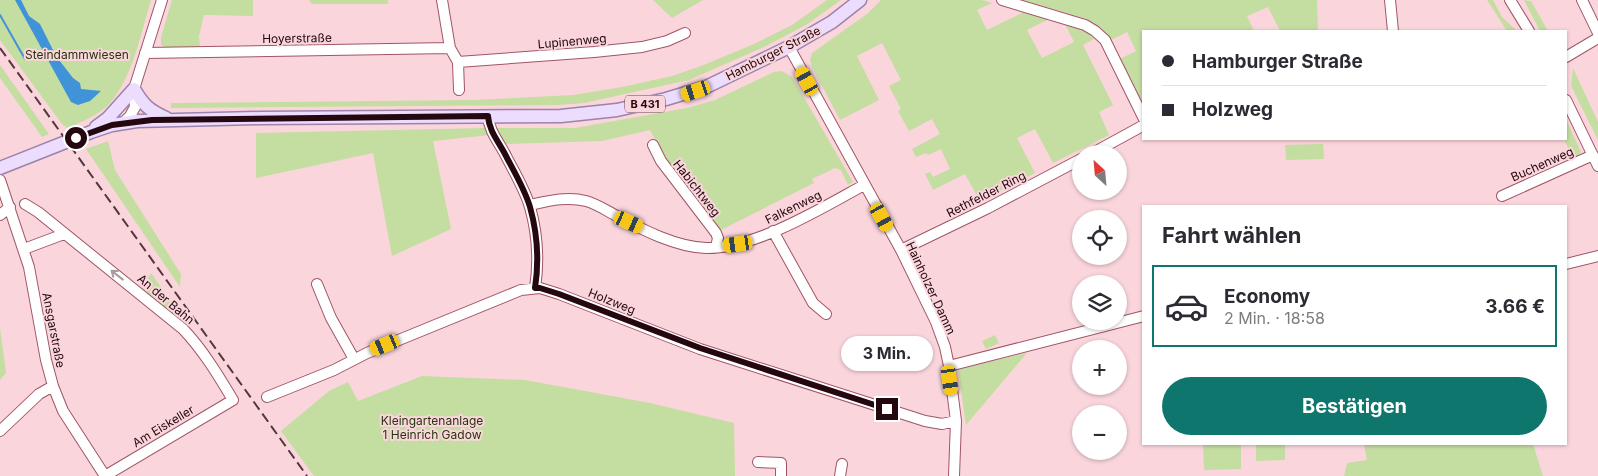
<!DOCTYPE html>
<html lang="de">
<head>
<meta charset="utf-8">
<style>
	:root { --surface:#fff; --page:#f2f2f3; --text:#2b2b33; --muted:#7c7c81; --line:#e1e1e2; --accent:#0f766e }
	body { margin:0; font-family:Inter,sans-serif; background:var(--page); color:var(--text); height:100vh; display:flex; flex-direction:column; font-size:19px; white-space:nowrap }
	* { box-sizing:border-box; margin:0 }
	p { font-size:16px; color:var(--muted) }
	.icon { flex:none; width:28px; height:28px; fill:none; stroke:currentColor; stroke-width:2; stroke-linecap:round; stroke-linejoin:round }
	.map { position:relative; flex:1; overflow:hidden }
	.panel { position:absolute; left:1142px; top:205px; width:425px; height:240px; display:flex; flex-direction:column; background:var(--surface); border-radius:0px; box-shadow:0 1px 4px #0004 }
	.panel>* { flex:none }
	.banner { position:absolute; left:1142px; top:30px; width:425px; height:110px; border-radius:0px; box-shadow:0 1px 4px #0004; display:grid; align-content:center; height:110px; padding:0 20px; background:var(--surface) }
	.needle { width:32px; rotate:334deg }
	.fabs { position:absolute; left:1072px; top:145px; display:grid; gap:10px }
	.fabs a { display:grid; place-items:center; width:55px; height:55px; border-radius:50%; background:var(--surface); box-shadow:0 1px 4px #0004; font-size:25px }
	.end { position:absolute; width:22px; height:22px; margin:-11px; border:6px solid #24070f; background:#fff; box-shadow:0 0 0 2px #fff }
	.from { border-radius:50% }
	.bubble { position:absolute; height:35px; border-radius:18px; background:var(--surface); box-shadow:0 1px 4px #0004; font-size:16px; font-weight:700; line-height:35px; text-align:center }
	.car { position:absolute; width:15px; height:30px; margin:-15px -8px; border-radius:6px; box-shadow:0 0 4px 1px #0007; background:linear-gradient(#f5c518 24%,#345 0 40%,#f5c518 0 76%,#345 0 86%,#f5c518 0) }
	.banner b { display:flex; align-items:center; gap:18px; height:48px; font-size:19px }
	.banner b+b { border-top:1px solid var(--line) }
	.banner i { width:12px; height:12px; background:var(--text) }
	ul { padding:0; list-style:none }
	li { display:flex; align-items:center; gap:15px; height:82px; margin:0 10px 8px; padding:0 10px; border:2px solid transparent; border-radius:0px }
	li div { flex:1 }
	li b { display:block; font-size:19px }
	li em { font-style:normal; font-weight:700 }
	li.on { border-color:var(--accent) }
	li>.icon { width:45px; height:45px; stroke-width:1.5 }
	h2 { padding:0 20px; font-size:22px; line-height:60px }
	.action { display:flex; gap:10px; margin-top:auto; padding:10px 20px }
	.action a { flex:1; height:58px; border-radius:30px; background:var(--accent); color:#fff; font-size:20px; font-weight:700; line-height:58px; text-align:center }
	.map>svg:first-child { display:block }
</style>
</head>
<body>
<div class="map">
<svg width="1598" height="476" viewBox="0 0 1598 476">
	<rect width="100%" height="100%" fill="#fad6dc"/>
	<!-- green -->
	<path fill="#c4dda0" d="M0,0h151c-10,32 -18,77 -41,103 -9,11 -30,20 -43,25l-5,-4 -62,-84z
		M172,0h81v16l-49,-1 -5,21 1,12h-34l-5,-3v-8z
		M309,0h79v4h-76z
		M653,0h50l-31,18z
		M827,0h14l-35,25 -42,22 -75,33 -105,23 -26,2 -387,3v-5l304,-3 98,-5 49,-8 50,-11 29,-10 53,-22 38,-19z
		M881,0h101l10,3 -15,7 10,20 37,-18 25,7 -22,11 15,28 32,-16 -9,-18 19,6 10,9 -11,6 30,60 -14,7 10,23 -56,28 -18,-34 -18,9 18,35 -55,28 -15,-27 -32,16 -8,-16 5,-2 3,5 17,-8 -9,-20 -13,6 -2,-2 -10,4 -4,-8 28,-15 -8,-15 -23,12 -11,-20 3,-2 -12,-23 12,-6 -19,-37 -25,13 22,44 -39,20 -28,-53 -2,-7 2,-7 55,-39z
		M1023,0h294l1,31h-38l-12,-24 -21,9 7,15h-110v75l-24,-47 16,-8 -9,-19 -16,8 -12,-13 -12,-8z
		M1487,0h6l9,17 15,14h-10z
		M1524,0l7,1 17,30h-8z
		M0,65l49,69 -7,3 -42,-59z
		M1573,68l25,54v18l-27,-54z
		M782,71l10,6 61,105 -5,3 -7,-15 -6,-2 -23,11 2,4 -95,48 -54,-74 -15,-27 -48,11 -98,3 -9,-16h80l112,-20 28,-8 59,-28z
		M1566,119l15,33 -3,4 -5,3 -9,-20h2z
		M487,128l3,7 -57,6 18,88 -59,27 -19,-103 -117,25v-45z
		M108,141l7,29 66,104 -1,13 -94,-138z
		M1323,144l1,15 -38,1 -1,-15z
		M151,273l37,53 -48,-36z
		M0,328l6,45 -6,7z
		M995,335l4,8 -13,6 -4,-8z
		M1027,353l-61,72 -8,-56z
		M422,376l103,4 125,23 84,20 1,53h-421l-33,-45 48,-40 19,-9 10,19z
		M1203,444h38v25l-37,1z
		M1285,444v16l-29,1v-16z
		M1364,444h169l10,32h-199l3,-13 20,-3z"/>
	<!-- water -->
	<path fill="#4093d8" d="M15,0h6l8,16 11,8 16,32 17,22 7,5 1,6 20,2 -11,10 -12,4 -7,-3z"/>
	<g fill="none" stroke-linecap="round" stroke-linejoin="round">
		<!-- stream -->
		<path stroke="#4093d8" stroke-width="2" d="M0,15l25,44"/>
		<!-- minor casing -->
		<g stroke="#a05566" stroke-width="12">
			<path id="minor" d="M442,0l8,48 8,14 1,28
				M1002,0l83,25 10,6 10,9 39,79
				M1390,0l3,31
				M1510,0l19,31
				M1582,0l16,33
				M789,47l112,203 35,72 9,25 4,19 7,55 -2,55
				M145,53l305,-5
				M1566,57l32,-19
				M458,62l136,-10 48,-5 25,-6 18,-8
				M1566,100l32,66
				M488,116c1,16 12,27 19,42 8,15 18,32 23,49 7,25 9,55 5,81
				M124,122l6,-6 5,-9 -1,-18 28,-89
				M653,145l8,16 55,72 2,5 -2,9
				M1091,154l53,-29
				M0,180l29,87 17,93 7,26 10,25 42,65
				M1502,196l91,-41
				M25,204l13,8 145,117c20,21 35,46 50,71l-123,73 -2,3
				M530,205c18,-4 37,-9 56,-4 11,3 21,10 31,15 26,14 59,31 89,32 49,1 116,-40 158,-63
				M0,215l10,-8
				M773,231l40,72 13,11
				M24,249l40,-15
				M901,250l87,-42 93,-49
				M1566,264l32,-8
				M317,284l14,34 23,41
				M949,366l195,-50
				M267,397l67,-27 33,-17 154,-63 19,-2 19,6 141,55 225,72 17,3 14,-3
				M0,431l39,-37 14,-8
				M758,462l23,1v13
				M840,476l2,-12"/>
		</g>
		<!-- major casing -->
		<g stroke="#9e82aa" stroke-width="15">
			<path id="major" d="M96,127l12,-9 26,-29c10,17 15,21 32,29
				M0,168l91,-36 21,-7 25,-4 123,-3 301,-2 56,-6 49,-11 40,-12 83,-40 43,-25 28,-22"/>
		</g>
		<!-- minor -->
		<use href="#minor" stroke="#fff" stroke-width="10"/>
		<!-- major -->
		<use href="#major" stroke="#ecdcfe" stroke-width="12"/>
		<!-- rail -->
		<path stroke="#55363e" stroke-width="2" stroke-dasharray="10 5" stroke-linecap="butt" d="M0,48l307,428"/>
	</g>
	<!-- one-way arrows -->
	<defs><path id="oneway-shaft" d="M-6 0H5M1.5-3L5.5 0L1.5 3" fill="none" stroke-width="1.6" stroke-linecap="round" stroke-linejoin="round" transform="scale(1.25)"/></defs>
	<use stroke="#a79c9f" href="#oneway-shaft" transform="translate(117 275) rotate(-142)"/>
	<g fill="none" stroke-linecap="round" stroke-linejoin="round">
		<!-- route -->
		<path stroke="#24070f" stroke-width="6" d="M76,138l36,-13 40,-5 336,-4c1,16 12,27 19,42 8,15 18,32 23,49 7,25 9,55 5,81h5l19,6 141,54 187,61"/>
	</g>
	<g text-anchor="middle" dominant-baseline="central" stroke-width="4" stroke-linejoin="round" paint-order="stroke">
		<!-- shield labels -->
		<rect fill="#fad6dc" stroke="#64454c" stroke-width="1" x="625" y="95.5" width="40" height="17" rx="4"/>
		<g font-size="11" font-weight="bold" fill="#24070f">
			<text x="645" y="104">B 431</text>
		</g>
		<!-- street labels -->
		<g font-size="12" fill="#24070f" stroke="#fad6dc">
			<text transform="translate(297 38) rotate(-1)">Hoyerstraße</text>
			<text transform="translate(572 41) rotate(-5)">Lupinenweg</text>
			<text transform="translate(773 53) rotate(-27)">Hamburger Straße</text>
			<text transform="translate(1542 164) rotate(-24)">Buchenweg</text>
			<text transform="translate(697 188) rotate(52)">Habichtweg</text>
			<text transform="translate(986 194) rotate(-27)">Rethfelder Ring</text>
			<text transform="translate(793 207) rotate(-26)">Falkenweg</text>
			<text transform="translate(931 288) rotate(65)">Hainholzer Damm</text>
			<text transform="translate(166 299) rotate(40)">An der Bahn</text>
			<text transform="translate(612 301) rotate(22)">Holzweg</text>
			<text transform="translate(54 330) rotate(79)">Ansgarstraße</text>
			<text transform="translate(163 426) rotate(-31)">Am Eiskeller</text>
		</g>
		<!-- park labels -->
		<g font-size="12" fill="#27350d" stroke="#fad6dc">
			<text x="77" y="54">Steindammwiesen</text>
			<text x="432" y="420">Kleingartenanlage<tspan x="432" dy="14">1 Heinrich Gadow</tspan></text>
		</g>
	</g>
</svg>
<div class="fabs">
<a><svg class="needle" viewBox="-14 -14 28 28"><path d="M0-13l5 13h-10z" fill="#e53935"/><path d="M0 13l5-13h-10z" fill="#7c7c81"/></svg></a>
<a><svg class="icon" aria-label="locate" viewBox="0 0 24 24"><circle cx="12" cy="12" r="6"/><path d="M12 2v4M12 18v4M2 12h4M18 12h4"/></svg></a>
<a><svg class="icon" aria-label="layers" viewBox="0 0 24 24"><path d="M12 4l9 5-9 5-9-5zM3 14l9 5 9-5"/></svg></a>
<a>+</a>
<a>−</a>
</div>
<i class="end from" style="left:76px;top:138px"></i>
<i class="end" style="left:887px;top:409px"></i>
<div class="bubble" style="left:841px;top:336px;width:92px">3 Min.</div>
<i class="car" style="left:807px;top:81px;rotate:331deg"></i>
<i class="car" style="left:696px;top:91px;rotate:252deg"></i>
<i class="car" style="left:882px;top:217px;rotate:151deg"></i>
<i class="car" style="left:629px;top:222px;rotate:114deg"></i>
<i class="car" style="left:738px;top:244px;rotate:262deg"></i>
<i class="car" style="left:385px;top:345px;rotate:248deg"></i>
<i class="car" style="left:950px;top:380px;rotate:172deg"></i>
<div class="banner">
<b><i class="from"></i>Hamburger Straße</b>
<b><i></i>Holzweg</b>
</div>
<section class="panel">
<h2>Fahrt wählen</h2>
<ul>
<li class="on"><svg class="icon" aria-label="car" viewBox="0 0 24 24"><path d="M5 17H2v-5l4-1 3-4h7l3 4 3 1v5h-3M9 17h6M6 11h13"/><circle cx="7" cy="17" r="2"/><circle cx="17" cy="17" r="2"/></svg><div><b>Economy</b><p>2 Min. · 18:58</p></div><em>3.66 €</em></li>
</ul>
<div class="action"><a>Bestätigen</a></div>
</section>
</div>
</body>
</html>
